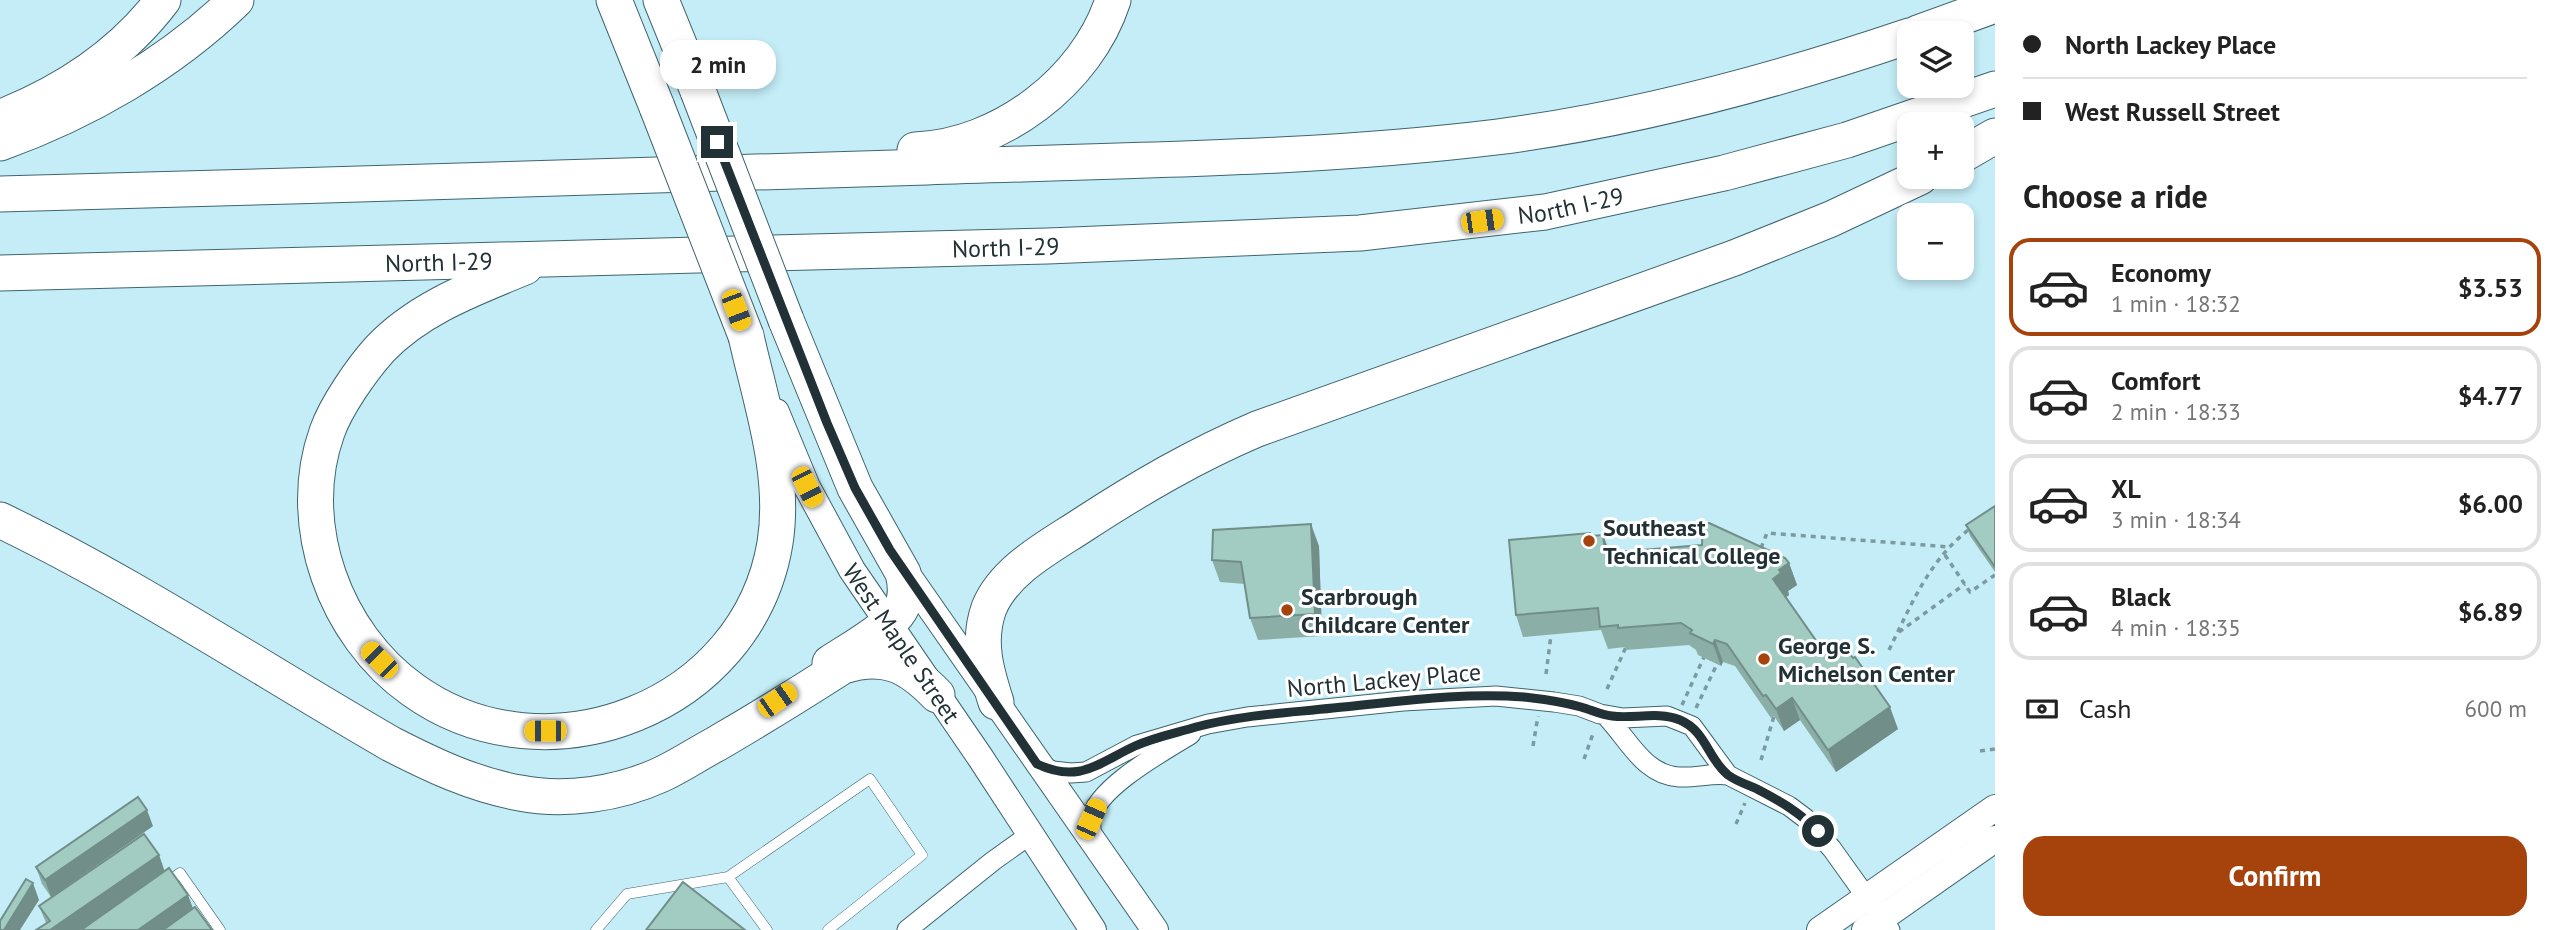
<!DOCTYPE html>
<html lang="en">
<head>
<meta charset="utf-8">
<style>
	:root { --surface:#fff; --page:#f2f2f2; --text:#222; --muted:#767676; --line:#e0e0e0; --accent:#a6430c }
	body { margin:0; font-family:"PT Sans",sans-serif; background:var(--page); color:var(--text); height:100vh; display:flex; flex-direction:column; font-size:26px; white-space:nowrap }
	* { box-sizing:border-box; margin:0 }
	p { font-size:23px; color:var(--muted) }
	.icon { flex:none; width:38px; height:38px; fill:none; stroke:currentColor; stroke-width:2; stroke-linecap:round; stroke-linejoin:round }
	.map { position:relative; flex:1; overflow:hidden }
	.drawer { display:flex; flex-direction:column; background:var(--surface); width:560px }
	.drawer>* { flex:none }
	.top-card { display:grid; align-content:center; height:154px; padding:0 28px; background:var(--surface) }
	.tools { position:absolute; left:1897px; top:21px; display:grid; gap:14px }
	.tools a { display:grid; place-items:center; width:77px; height:77px; border-radius:14px; background:var(--surface); box-shadow:0 4px 10px #0003; font-size:35px }
	.end { position:absolute; width:32px; height:32px; margin:-16px; border:9px solid #213135; background:#fff; box-shadow:0 0 0 4px #fff }
	.from { border-radius:50% }
	.bubble { position:absolute; height:49px; border-radius:21px; background:var(--surface); box-shadow:0 4px 10px #0003; font-size:23px; font-weight:700; line-height:49px; text-align:center }
	.car { position:absolute; width:21px; height:42px; margin:-21px -10px; border-radius:9px; box-shadow:0 0 5px 2px #0007; background:linear-gradient(#f5c518 24%,#345 0 40%,#f5c518 0 76%,#345 0 86%,#f5c518 0) }
	.top-card b { display:flex; align-items:center; gap:24px; height:66px; font-size:26px }
	.top-card b+b { border-top:2px solid var(--line) }
	.top-card i { width:18px; height:18px; background:var(--text) }
	ul { padding:0; list-style:none }
	li { display:flex; align-items:center; gap:21px; height:98px; margin:0 14px 10px; padding:0 14px; border:4px solid var(--line); border-radius:21px }
	li div { flex:1 }
	li b { display:block; font-size:26px }
	li em { font-style:normal; font-weight:700 }
	li.selected { border-color:var(--accent) }
	li>.icon { width:63px; height:63px; stroke-width:1.5 }
	h2 { padding:0 28px; font-size:32px; line-height:84px }
	.pay { display:flex; align-items:center; gap:18px; height:77px; padding:0 28px; font-size:26px }
	.pay p { margin-inline-start:auto }
	.primary-button { display:flex; gap:14px; margin-top:auto; padding:14px 28px }
	.primary-button a { flex:1; height:80px; border-radius:21px; background:var(--accent); color:#fff; font-size:28px; font-weight:700; line-height:80px; text-align:center }
	main { display:flex; flex:1; min-height:0 }
	.map>svg:first-child { display:block }
</style>
</head>
<body>
<main>
<div class="map">
<svg width="1995" height="930" viewBox="0 0 1995 930">
	<rect width="100%" height="100%" fill="#c4edf7"/>
	<g fill="none" stroke-linecap="round" stroke-linejoin="round">
		<!-- lane casing -->
		<g stroke="#3f656e" stroke-width="11">
			<path id="lane" d="M728,877l39,53
				M166,883l14,-10 40,57
				M596,930l31,-36 101,-17 142,-98 52,76 -94,75"/>
		</g>
		<!-- street casing -->
		<g stroke="#3f656e" stroke-width="21">
			<path id="street" d="M1605,715c23,23 38,60 74,62 17,1 32,-4 49,-2
				M1038,764l15,7 18,2 15,-1 51,-27 71,-21 39,-7 156,-16 93,-5 58,6 25,4 21,8 23,4 44,-2 25,10 36,49 61,31 16,12 27,31 58,81
				M1092,841c0,-6 -2,-15 -1,-22 6,-32 73,-68 100,-85
				M907,930l86,-69 38,-27"/>
		</g>
		<!-- secondary casing -->
		<g stroke="#3f656e" stroke-width="28">
			<g id="secondary">
				<path id="s1" d="M776,412l31,75 45,83 128,187 113,173"/>
				<path d="M904,570l251,360"/>
				<path d="M1820,930l175,-122"/>
				<path d="M1865,930l130,-91"/>
			</g>
		</g>
		<!-- highway casing -->
		<g stroke="#3f656e" stroke-width="37">
			<g id="highway">
				<path d="M614,0l43,107"/>
				<path d="M661,0l37,91"/>
				<path d="M1918,33l77,-28"/>
				<path d="M4,116c62,-25 118,-62 159,-116"/>
				<path d="M0,143c86,-31 170,-79 236,-143"/>
				<path d="M915,150c85,-3 172,-69 198,-150"/>
				<path d="M1962,155l33,-19"/>
				<path d="M0,194c309,-9 618,-16 927,-27 190,-7 381,-7 570,-30 140,-18 279,-56 412,-101"/>
				<path d="M525,267c-51,21 -106,41 -145,82 -18,20 -44,57 -53,83 -33,92 8,203 86,258 134,96 335,17 362,-147 11,-69 -14,-140 -29,-207"/>
				<path id="s2" d="M0,273l1048,-27 312,-13 185,-21 179,-39 123,-33 148,-51"/>
				<path d="M786,320l69,168 48,85c3,12 4,26 -3,37 -10,18 -52,41 -70,53"/>
				<path d="M0,520c135,65 261,149 391,224 41,21 83,41 129,49 45,9 98,1 140,-18 20,-9 37,-21 56,-31 43,-25 85,-51 127,-78 41,-13 65,-1 94,29"/>
				<path d="M996,702c-10,-31 -19,-61 -7,-94 16,-39 62,-62 95,-84 57,-37 110,-68 173,-95l477,-171 97,-39 89,-42"/>
			</g>
		</g>
		<!-- path -->
		<path stroke="#7c9aa1" stroke-width="3.5" stroke-dasharray="5 5" stroke-linecap="butt" d="M1761,548l6,-15 183,14
			M1945,555l25,37 25,-17
			M1899,632l66,-48
			M1889,650c22,-45 41,-92 82,-122
			M1546,674l5,-39
			M1607,689l19,-42
			M1682,705l22,-48
			M1696,708l21,-44
			M1533,746l5,-30
			M1980,751l15,-2
			M1584,759l10,-28
			M1761,760l13,-44
			M1736,824l9,-21"/>
		<!-- lane -->
		<use href="#lane" stroke="#fff" stroke-width="10"/>
		<!-- street -->
		<use href="#street" stroke="#fff" stroke-width="19"/>
		<!-- secondary -->
		<use href="#secondary" stroke="#fff" stroke-width="26"/>
		<!-- highway -->
		<use href="#highway" stroke="#fff" stroke-width="35"/>
		<!-- highway-bridge casing -->
		<g stroke="#3f656e" stroke-width="37" stroke-linecap="butt">
			<path id="highway-bridge" d="M698,91l88,229
				M657,107l89,229"/>
		</g>
		<!-- highway-bridge -->
		<use href="#highway-bridge" stroke="#fff" stroke-width="35"/>
	</g>
	<!-- wall -->
	<path fill="#8bafa7" d="M1995,506v66l-25,-36 -4,-11z
		M1603,535l7,18 179,10 8,22 -9,6 1,4 -3,2 43,62 69,70 -62,43 -36,-52 -16,11 -10,-15 -3,2 -36,-52 -12,-4 -2,4 -23,-11 -2,-5 -7,-5 -63,5 -1,-3 -17,2 -7,-19 -78,7 -7,-22 75,-79z
		M1319,546l3,90 -64,4 -8,-22 -5,-34 -25,-2 -8,-22z
		M153,826l-102,71 -9,-13 -6,-17z
		M159,855l5,16 29,38 -68,-10 -45,31h-44l10,-7 -7,-17z"/>
	<!-- shaded-wall -->
	<path fill="#718e88" d="M1311,524l8,22 3,90 -7,-22z
		M1603,535l8,21 -6,-3z
		M1789,563l8,22 -9,6 1,4 -8,6 -8,-22 6,-9z
		M1715,640l8,22 -2,4 -8,-22z
		M1792,698l8,22 -16,11 -8,-22z
		M1890,707l8,22 -62,43 -8,-22z
		M147,810l6,16 -102,71 -6,-17z
		M159,855l6,17 -85,58h-30z
		M33,883l6,17 -19,30h-16z
		M188,895l6,16 -27,19h-29z"/>
	<!-- building -->
	<path fill="#a2cbc2" stroke="#718e88" stroke-width="2" d="M1995,506v61l-29,-42z
		M1709,523l76,35 4,5 -10,7 2,3 -8,6 56,80 16,-11 8,10 2,-1 35,50 -62,43 -36,-52 -16,11 -10,-14 -3,1 -36,-52 -12,-4 -2,4 -23,-11 2,-3 -11,-7 -63,5v-3l-18,2 -2,-19 -82,7 -7,-75 81,-7v3l13,-1 2,18 97,-8 1,-21z
		M1311,524l4,90 -65,4 -9,-56 -29,-2 1,-30z
		M138,797l9,13 -102,70 -9,-13z
		M144,834l15,21 -109,75h-14l14,-9 -11,-15z
		M169,868l19,27 -50,35h-57z
		M26,879l7,4 -29,47h-4v-9z
		M683,882l62,48h-99z
		M195,907l17,23h-49z"/>
	<g fill="none" stroke-linecap="round" stroke-linejoin="round">
		<!-- route -->
		<path stroke="#213135" stroke-width="9" d="M717,142l110,281 28,65 35,62 147,214c43,20 61,-1 98,-18 20,-9 41,-13 61,-19 45,-12 91,-14 137,-19 63,-6 127,-16 191,-11 18,2 39,5 57,10 11,3 20,8 31,9 22,3 46,-5 68,4 26,11 28,39 48,55 8,6 20,10 29,14 23,12 42,23 61,42"/>
	</g>
	<!-- markers -->
	<g fill="#a6430c" stroke="#fff" stroke-width="2.5">
		<circle cx="1589" cy="541" r="7"/>
		<circle cx="1287" cy="610" r="7"/>
		<circle cx="1764" cy="659" r="7"/>
	</g>
	<g text-anchor="middle" dominant-baseline="central" stroke-width="6" stroke-linejoin="round" paint-order="stroke">
		<!-- street labels -->
		<g font-size="24" fill="#213135" stroke="#fff">
			<text stroke="none"><textPath href="#s2" startOffset="1573">North I-29</textPath></text>
			<text stroke="none"><textPath href="#s2" startOffset="1006">North I-29</textPath></text>
			<text stroke="none"><textPath href="#s2" startOffset="439">North I-29</textPath></text>
			<text stroke="none"><textPath href="#s1" startOffset="264">West Maple Street</textPath></text>
			<text transform="translate(1384 680) rotate(-5)">North Lackey Place</text>
		</g>
		<!-- poi labels -->
		<g font-size="24" font-weight="bold" fill="#213135" stroke="#fff" text-anchor="start">
			<text x="1603" y="527">Southeast<tspan x="1603" dy="28">Technical College</tspan></text>
			<text x="1301" y="596">Scarbrough<tspan x="1301" dy="28">Childcare Center</tspan></text>
			<text x="1778" y="645">George S.<tspan x="1778" dy="28">Michelson Center</tspan></text>
		</g>
	</g>
</svg>
<div class="tools">
<a><svg class="icon" aria-label="layers" viewBox="0 0 24 24"><path d="M12 4l9 5-9 5-9-5zM3 14l9 5 9-5"/></svg></a>
<a>+</a>
<a>−</a>
</div>
<i class="end from" style="left:1818px;top:831px"></i>
<i class="end" style="left:717px;top:142px"></i>
<div class="bubble" style="left:660px;top:40px;width:116px">2 min</div>
<i class="car" style="left:1482px;top:221px;rotate:82deg"></i>
<i class="car" style="left:736px;top:310px;rotate:159deg"></i>
<i class="car" style="left:807px;top:487px;rotate:153deg"></i>
<i class="car" style="left:379px;top:660px;rotate:315deg"></i>
<i class="car" style="left:777px;top:700px;rotate:55deg"></i>
<i class="car" style="left:545px;top:731px;rotate:270deg"></i>
<i class="car" style="left:1091px;top:819px;rotate:24deg"></i>
</div>
<section class="drawer">
<div class="top-card">
<b><i class="from"></i>North Lackey Place</b>
<b><i></i>West Russell Street</b>
</div>
<h2>Choose a ride</h2>
<ul>
<li class="selected"><svg class="icon" aria-label="car" viewBox="0 0 24 24"><path d="M5 17H2v-5l4-1 3-4h7l3 4 3 1v5h-3M9 17h6M6 11h13"/><circle cx="7" cy="17" r="2"/><circle cx="17" cy="17" r="2"/></svg><div><b>Economy</b><p>1 min · 18:32</p></div><em>$3.53</em></li>
<li><svg class="icon" aria-label="car" viewBox="0 0 24 24"><path d="M5 17H2v-5l4-1 3-4h7l3 4 3 1v5h-3M9 17h6M6 11h13"/><circle cx="7" cy="17" r="2"/><circle cx="17" cy="17" r="2"/></svg><div><b>Comfort</b><p>2 min · 18:33</p></div><em>$4.77</em></li>
<li><svg class="icon" aria-label="car" viewBox="0 0 24 24"><path d="M5 17H2v-5l4-1 3-4h7l3 4 3 1v5h-3M9 17h6M6 11h13"/><circle cx="7" cy="17" r="2"/><circle cx="17" cy="17" r="2"/></svg><div><b>XL</b><p>3 min · 18:34</p></div><em>$6.00</em></li>
<li><svg class="icon" aria-label="car" viewBox="0 0 24 24"><path d="M5 17H2v-5l4-1 3-4h7l3 4 3 1v5h-3M9 17h6M6 11h13"/><circle cx="7" cy="17" r="2"/><circle cx="17" cy="17" r="2"/></svg><div><b>Black</b><p>4 min · 18:35</p></div><em>$6.89</em></li>
</ul>
<div class="pay"><svg class="icon" aria-label="cash" viewBox="0 0 24 24"><path d="M3 7h18v10H3z"/><circle cx="12" cy="12" r="2"/></svg>Cash<p>600 m</p></div>
<div class="primary-button"><a>Confirm</a></div>
</section>
</main>
</body>
</html>
